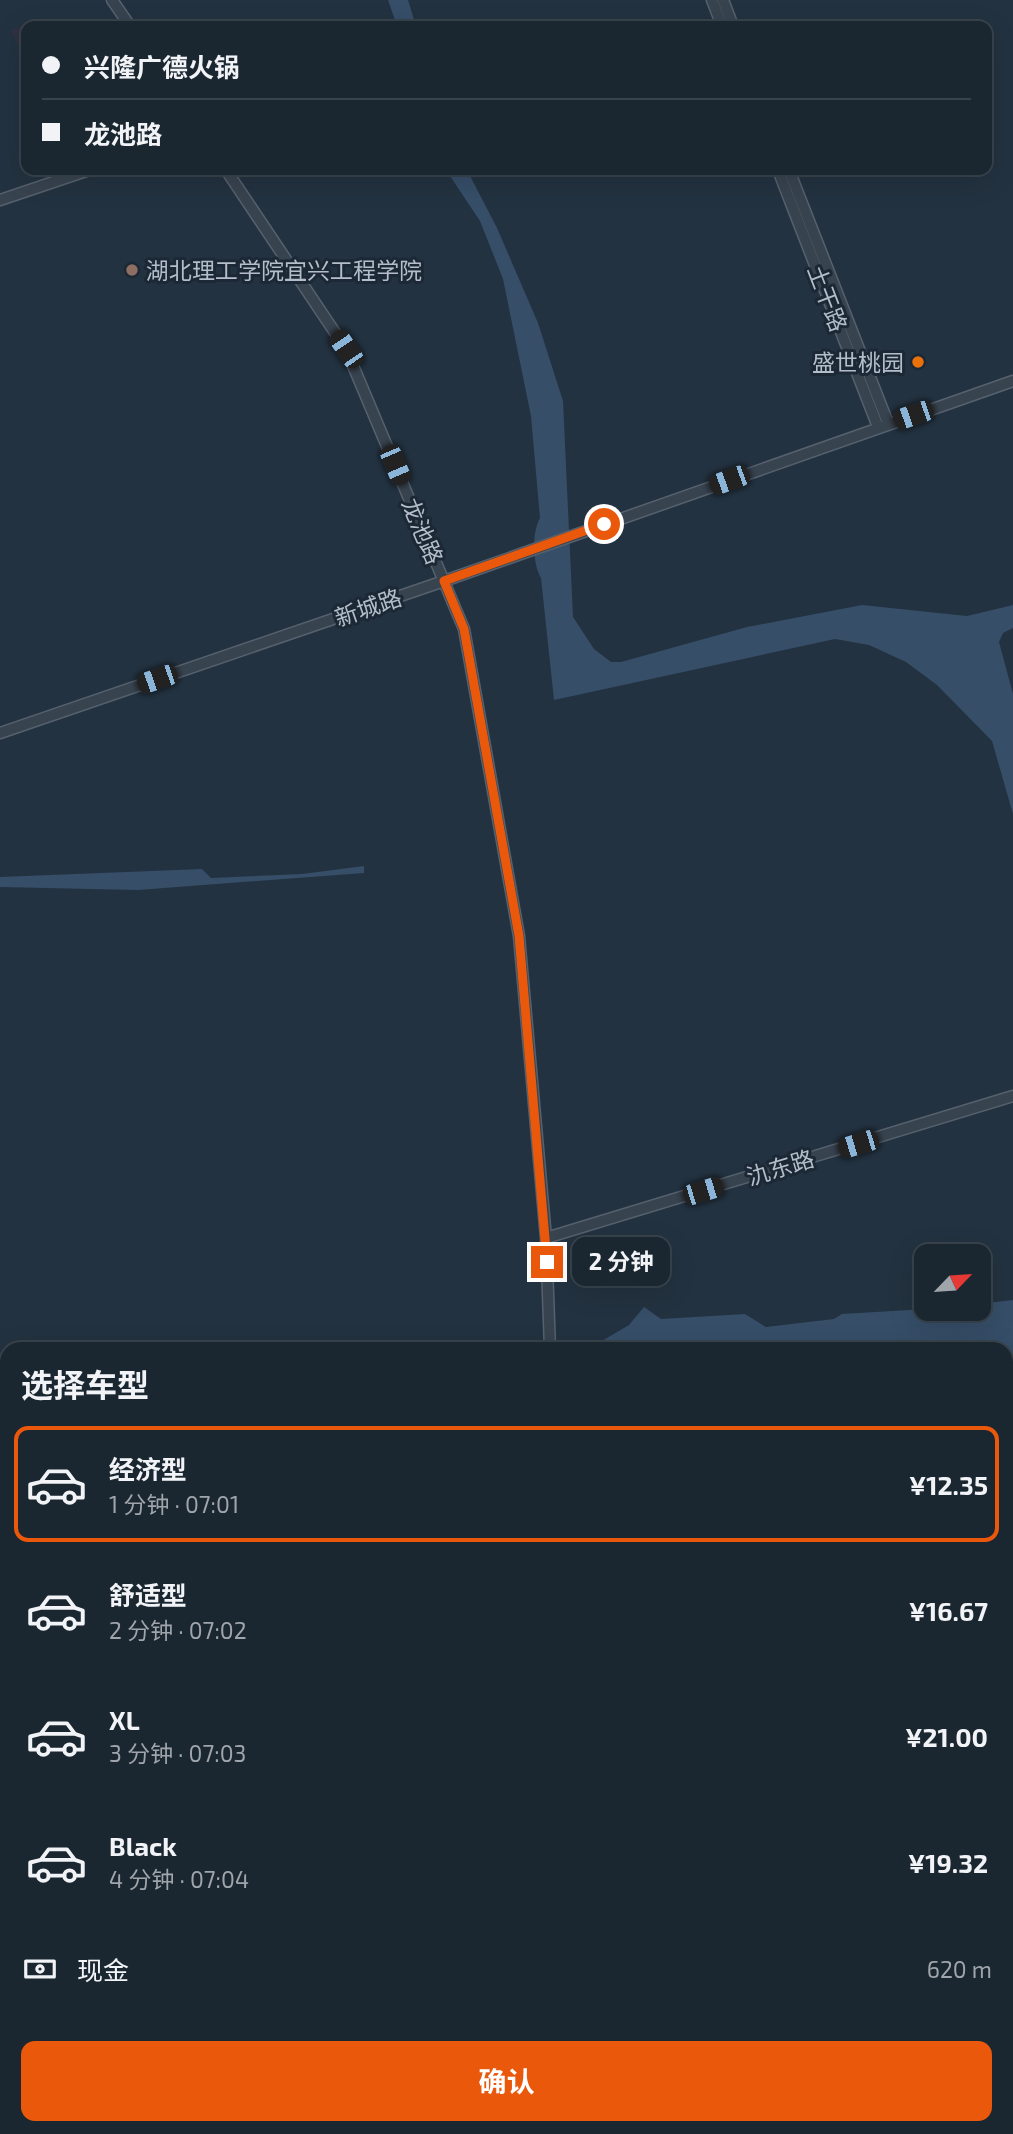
<!DOCTYPE html>
<html lang="zh">
<head>
<meta charset="utf-8">
<style>
	:root { --surface:#1a2630; --page:#27323c; --text:#f1f3f6; --muted:#9fa5ab; --line:#38434c; --accent:#ea580c }
	body { margin:0; font-family:"Exo 2","Noto Sans SC",sans-serif; background:var(--page); color:var(--text); height:100vh; display:flex; flex-direction:column; font-size:26px; white-space:nowrap }
	* { box-sizing:border-box; margin:0 }
	p { font-size:23px; color:var(--muted) }
	.icon { flex:none; width:38px; height:38px; fill:none; stroke:currentColor; stroke-width:2; stroke-linecap:round; stroke-linejoin:round }
	.map { position:relative; flex:1; overflow:hidden }
	.sheet { position:absolute; left:0px; top:1342px; width:1013px; height:793px; display:flex; flex-direction:column; background:var(--surface); border-radius:21px 21px 0 0; box-shadow:0 7px 28px #0002,0 0 0 2px var(--line) }
	.sheet>* { flex:none }
	.banner { position:absolute; left:21px; top:21px; width:971px; height:154px; border-radius:14px; box-shadow:0 7px 28px #0002,0 0 0 2px var(--line); display:grid; align-content:center; height:154px; padding:0 21px; background:var(--surface) }
	.needle { width:46px; rotate:65deg }
	.tools { position:absolute; left:914px; top:1244px; display:grid; gap:14px }
	.tools a { display:grid; place-items:center; width:77px; height:77px; border-radius:14px; background:var(--surface); box-shadow:0 7px 28px #0002,0 0 0 2px var(--line); font-size:35px }
	.end { position:absolute; width:32px; height:32px; margin:-16px; border:9px solid #ea580c; background:#fff; box-shadow:0 0 0 4px #fff }
	.from { border-radius:50% }
	.bubble { position:absolute; height:49px; border-radius:14px; background:var(--surface); box-shadow:0 7px 28px #0002,0 0 0 2px var(--line); font-size:23px; font-weight:700; line-height:49px; text-align:center }
	.car { position:absolute; width:21px; height:42px; margin:-21px -10px; border-radius:9px; box-shadow:0 0 5px 2px #0007; background:linear-gradient(#222 24%,#8ab4d8 0 40%,#222 0 76%,#8ab4d8 0 86%,#222 0) }
	.banner b { display:flex; align-items:center; gap:24px; height:66px; font-size:26px }
	.banner b+b { border-top:2px solid var(--line) }
	.banner i { width:18px; height:18px; background:var(--text) }
	ul { padding:0; list-style:none }
	li { display:flex; align-items:center; gap:21px; height:116px; margin:0 14px 10px; padding:0 7px; border:4px solid transparent; border-radius:14px }
	li div { flex:1 }
	li b { display:block; font-size:26px }
	li em { font-style:normal; font-weight:700 }
	li.selected { border-color:var(--accent) }
	li>.icon { width:63px; height:63px; stroke-width:1.5 }
	h2 { padding:0 21px; font-size:32px; line-height:84px }
	.pay { display:flex; align-items:center; gap:18px; height:77px; padding:0 21px; font-size:26px }
	.pay p { margin-inline-start:auto }
	.button { display:flex; gap:14px; margin-top:auto; padding:14px 21px }
	.button a { flex:1; height:80px; border-radius:14px; background:var(--accent); color:#fff; font-size:28px; font-weight:700; line-height:80px; text-align:center }
	.map>svg:first-child { display:block }
</style>
</head>
<body>
<div class="map">
<svg width="1013" height="2134" viewBox="0 0 1013 2134">
	<rect width="100%" height="100%" fill="#233240"/>
	<!-- medical -->
	<path fill="#313040" d="M27,23l2,3h-3v35l-15,-30z"/>
	<!-- water -->
	<path fill="#364e68" d="M388,0h20l8,26h-19z
		M446,170h21l30,58 41,95 25,78 10,216 21,32 17,13h10l126,-35 115,-22 105,11 46,-11v23l-10,5 -4,9 14,52v120l-21,-73 -55,-56 -31,-23 -37,-17 -34,-6 -281,61 -13,-122c-9,-15 -9,-46 -1,-60l-9,-102 -28,-137 -23,-58z
		M364,866v7l-226,17 -138,-3v-10l202,-8 9,9 91,-4z
		M1013,1300v101h-7v-52h-418l41,-24 15,-18 17,12 84,-5 21,13 68,-8 8,-5 84,-5h52v-5z
		M0,1384h7v56l-7,1z
		M1013,1476v122l-7,3v-112z
		M258,2128h119v6h-118z"/>
	<g fill="none" stroke-linecap="round" stroke-linejoin="round">
		<!-- minor casing -->
		<g stroke="#56616d" stroke-width="11">
			<path id="minor" d="M6,1966l1,1
				M0,2009l7,-19
				M0,2101l7,-21
				M34,2134l2,-6"/>
		</g>
		<!-- tertiary casing -->
		<g stroke="#56616d" stroke-width="13">
			<path id="tertiary" d="M112,0l18,26
				M712,0l10,26
				M723,0l10,26
				M226,170l120,179 118,280 55,307 27,302 4,111
				M778,170l100,257
				M789,170l99,253
				M0,200l89,-30
				M0,733l444,-152 569,-200
				M546,1238l467,-142
				M1006,1817l7,44"/>
		</g>
		<!-- secondary casing -->
		<g stroke="#56616d" stroke-width="15">
			<path id="secondary" d="M1006,2110l7,-1
				M186,2134l2,-6
				M201,2134l27,-6
				M859,2134l37,-6"/>
		</g>
		<!-- primary casing -->
		<g stroke="#444f5c" stroke-width="17">
			<path id="primary" d="M0,1656l7,1
				M0,1670l7,1
				M1006,1737l7,-3
				M1006,1751l7,-3"/>
		</g>
		<!-- minor -->
		<use href="#minor" stroke="#384350" stroke-width="9"/>
		<!-- tertiary -->
		<use href="#tertiary" stroke="#384350" stroke-width="10"/>
		<!-- secondary -->
		<use href="#secondary" stroke="#455363" stroke-width="12"/>
		<!-- primary -->
		<use href="#primary" stroke="#566370" stroke-width="14"/>
	</g>
	<g fill="none" stroke-linecap="round" stroke-linejoin="round">
		<!-- route -->
		<path stroke="#ea580c" stroke-width="9" d="M547,1262l-28,-326 -55,-307 -20,-48 160,-57"/>
	</g>
	<!-- markers -->
	<circle fill="#8d6e63" stroke="#1c2835" stroke-width="2.5" cx="132" cy="270" r="7"/>
	<circle fill="#e8710a" stroke="#1c2835" stroke-width="2.5" cx="918" cy="362" r="7"/>
	<g text-anchor="middle" dominant-baseline="central" stroke-width="6" stroke-linejoin="round" paint-order="stroke">
		<!-- poi labels -->
		<g font-size="23" fill="#b4beca" stroke="#1c2835" text-anchor="start">
			<text x="146" y="270">湖北理工学院宜兴工程学院</text>
			<text x="904" y="362" text-anchor="end">盛世桃园</text>
		</g>
		<!-- street labels -->
		<g font-size="23" fill="#b4beca" stroke="#1c2835">
			<text transform="translate(828 298) rotate(69)">土干路</text>
			<text transform="translate(423 531) rotate(67)">龙池路</text>
			<text transform="translate(368 607) rotate(-19)">新城路</text>
			<text transform="translate(780 1167) rotate(-17)">氿东路</text>
		</g>
	</g>
</svg>
<div class="tools">
<a><svg class="needle" viewBox="-14 -14 28 28"><path d="M0-13l5 13h-10z" fill="#e53935"/><path d="M0 13l5-13h-10z" fill="#9fa5ab"/></svg></a>
</div>
<i class="end from" style="left:604px;top:524px"></i>
<i class="end" style="left:547px;top:1262px"></i>
<div class="bubble" style="left:572px;top:1237px;width:98px">2 分钟</div>
<i class="car" style="left:346px;top:349px;rotate:326deg"></i>
<i class="car" style="left:913px;top:415px;rotate:251deg"></i>
<i class="car" style="left:395px;top:465px;rotate:157deg"></i>
<i class="car" style="left:729px;top:480px;rotate:250deg"></i>
<i class="car" style="left:157px;top:679px;rotate:251deg"></i>
<i class="car" style="left:858px;top:1144px;rotate:253deg"></i>
<i class="car" style="left:703px;top:1191px;rotate:73deg"></i>
<div class="banner">
<b><i class="from"></i>兴隆广德火锅</b>
<b><i></i>龙池路</b>
</div>
<section class="sheet">
<h2>选择车型</h2>
<ul>
<li class="selected"><svg class="icon" aria-label="car" viewBox="0 0 24 24"><path d="M5 17H2v-5l4-1 3-4h7l3 4 3 1v5h-3M9 17h6M6 11h13"/><circle cx="7" cy="17" r="2"/><circle cx="17" cy="17" r="2"/></svg><div><b>经济型</b><p>1 分钟 · 07:01</p></div><em>¥12.35</em></li>
<li><svg class="icon" aria-label="car" viewBox="0 0 24 24"><path d="M5 17H2v-5l4-1 3-4h7l3 4 3 1v5h-3M9 17h6M6 11h13"/><circle cx="7" cy="17" r="2"/><circle cx="17" cy="17" r="2"/></svg><div><b>舒适型</b><p>2 分钟 · 07:02</p></div><em>¥16.67</em></li>
<li><svg class="icon" aria-label="car" viewBox="0 0 24 24"><path d="M5 17H2v-5l4-1 3-4h7l3 4 3 1v5h-3M9 17h6M6 11h13"/><circle cx="7" cy="17" r="2"/><circle cx="17" cy="17" r="2"/></svg><div><b>XL</b><p>3 分钟 · 07:03</p></div><em>¥21.00</em></li>
<li><svg class="icon" aria-label="car" viewBox="0 0 24 24"><path d="M5 17H2v-5l4-1 3-4h7l3 4 3 1v5h-3M9 17h6M6 11h13"/><circle cx="7" cy="17" r="2"/><circle cx="17" cy="17" r="2"/></svg><div><b>Black</b><p>4 分钟 · 07:04</p></div><em>¥19.32</em></li>
</ul>
<div class="pay"><svg class="icon" aria-label="cash" viewBox="0 0 24 24"><path d="M3 7h18v10H3z"/><circle cx="12" cy="12" r="2"/></svg>现金<p>620 m</p></div>
<div class="button"><a>确认</a></div>
</section>
</div>
</body>
</html>
